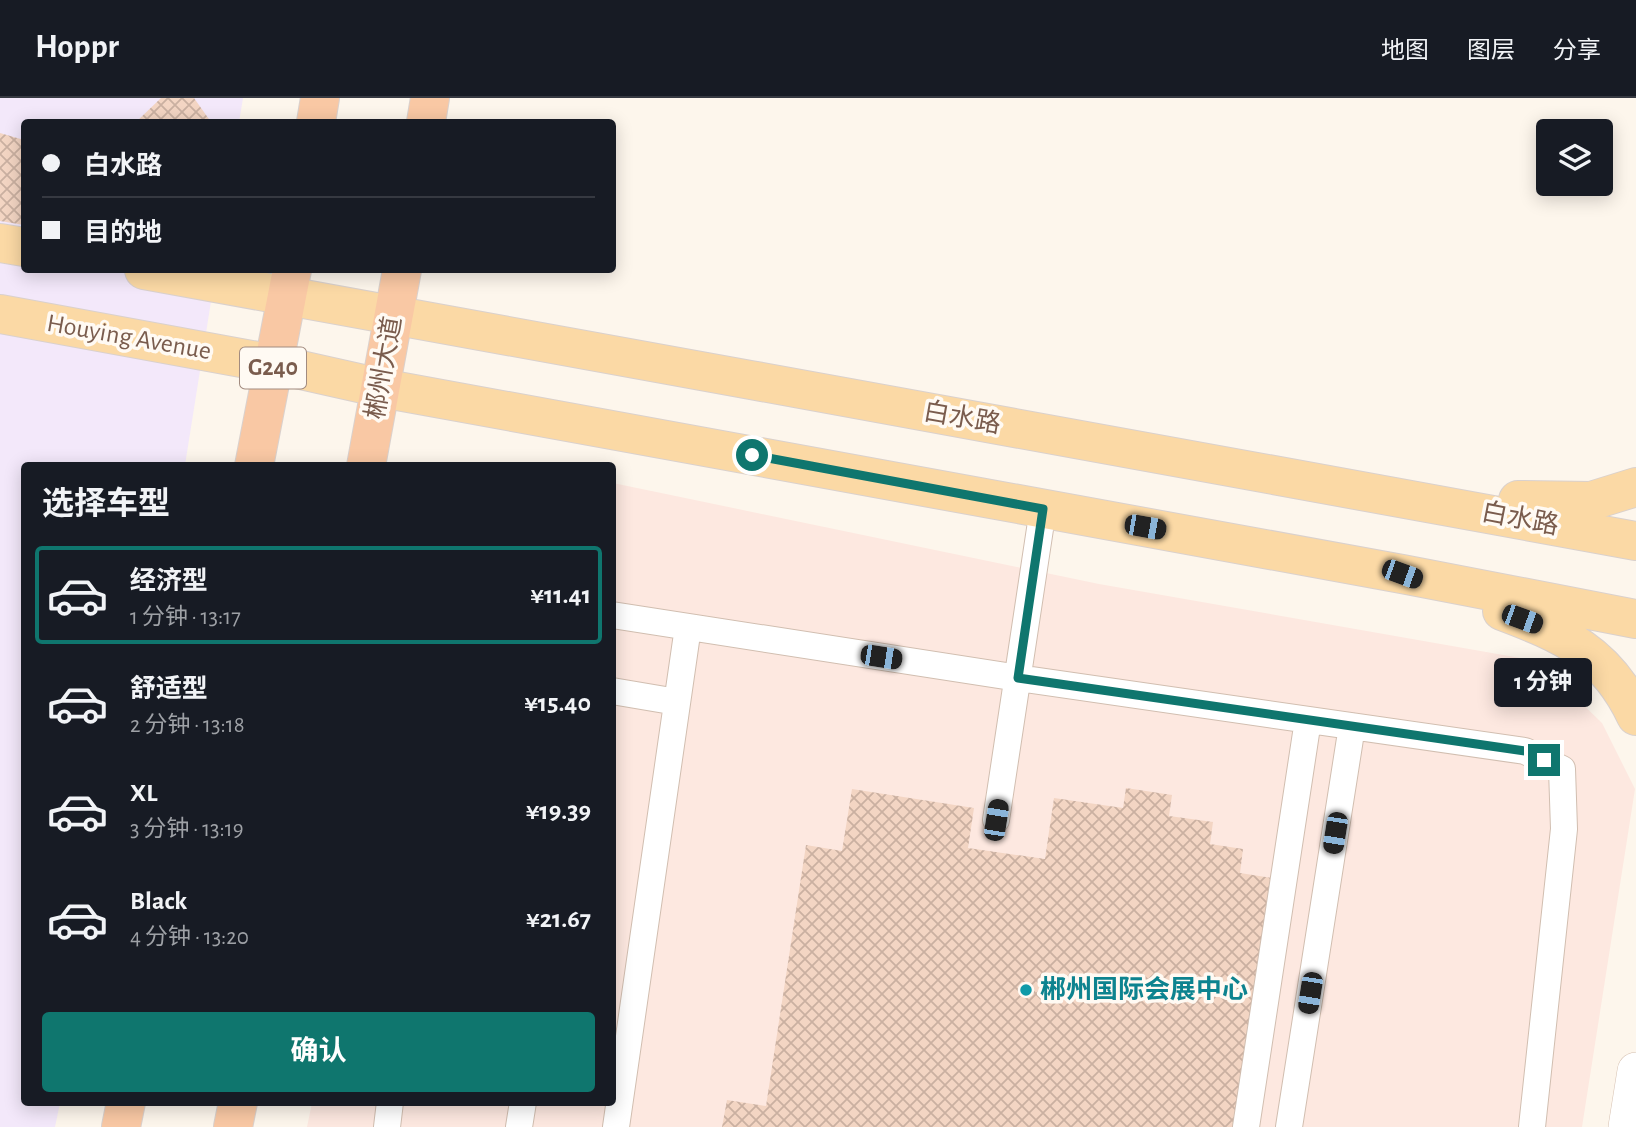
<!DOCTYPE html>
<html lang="zh">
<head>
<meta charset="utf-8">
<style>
	:root { --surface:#171b24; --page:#20242c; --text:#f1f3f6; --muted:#9ea1a6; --line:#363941; --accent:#0f766e }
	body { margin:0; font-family:"Alegreya Sans","Noto Sans SC",sans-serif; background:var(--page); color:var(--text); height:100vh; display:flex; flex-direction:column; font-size:26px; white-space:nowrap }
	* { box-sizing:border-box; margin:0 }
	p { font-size:23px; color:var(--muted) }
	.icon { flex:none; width:38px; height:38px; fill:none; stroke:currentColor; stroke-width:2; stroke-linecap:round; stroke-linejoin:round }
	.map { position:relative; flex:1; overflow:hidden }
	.side { position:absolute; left:21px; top:364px; width:595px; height:644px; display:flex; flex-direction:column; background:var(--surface); border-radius:7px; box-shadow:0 4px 18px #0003 }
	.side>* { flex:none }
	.guide { position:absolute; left:21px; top:21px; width:595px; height:154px; border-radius:7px; box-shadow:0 4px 18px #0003; display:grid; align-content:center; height:154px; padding:0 21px; background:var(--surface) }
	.buttons { position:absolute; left:1536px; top:21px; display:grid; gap:14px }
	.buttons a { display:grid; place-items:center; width:77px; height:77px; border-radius:7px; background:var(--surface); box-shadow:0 4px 18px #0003; font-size:35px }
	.end { position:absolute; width:32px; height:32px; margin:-16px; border:9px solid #0f766e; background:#fff; box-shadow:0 0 0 4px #fff }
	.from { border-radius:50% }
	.bubble { position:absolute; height:49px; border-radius:7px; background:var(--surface); box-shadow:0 4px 18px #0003; font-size:23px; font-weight:700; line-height:49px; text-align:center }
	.car { position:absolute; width:21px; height:42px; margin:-21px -10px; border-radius:9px; box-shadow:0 0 5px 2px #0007; background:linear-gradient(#222 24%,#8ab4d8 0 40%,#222 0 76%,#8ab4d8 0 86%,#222 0) }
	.guide b { display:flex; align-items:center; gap:24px; height:66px; font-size:26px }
	.guide b+b { border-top:2px solid var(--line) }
	.guide i { width:18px; height:18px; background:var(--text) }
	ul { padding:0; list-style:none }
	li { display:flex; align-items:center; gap:21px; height:98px; margin:0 14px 10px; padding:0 7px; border:4px solid transparent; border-radius:7px }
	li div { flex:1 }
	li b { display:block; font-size:26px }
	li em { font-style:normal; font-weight:700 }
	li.selected { border-color:var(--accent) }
	li>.icon { width:63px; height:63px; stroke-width:1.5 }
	h2 { padding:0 21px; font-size:32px; line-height:84px }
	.primary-button { display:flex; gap:14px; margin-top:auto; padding:14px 21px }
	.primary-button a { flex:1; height:80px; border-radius:7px; background:var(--accent); color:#fff; font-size:28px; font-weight:700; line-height:80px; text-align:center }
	header { display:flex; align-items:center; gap:42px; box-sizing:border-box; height:98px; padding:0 35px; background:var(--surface); border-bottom:2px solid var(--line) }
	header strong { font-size:33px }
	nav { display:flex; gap:38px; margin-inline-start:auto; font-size:24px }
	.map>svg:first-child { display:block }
</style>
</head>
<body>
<header>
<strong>Hoppr</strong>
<nav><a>地图</a><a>图层</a><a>分享</a></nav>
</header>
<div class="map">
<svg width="1636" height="1029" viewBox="0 0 1636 1029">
	<defs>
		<pattern id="building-cross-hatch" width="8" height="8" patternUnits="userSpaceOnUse" patternTransform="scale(1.75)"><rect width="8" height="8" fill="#f3d5c3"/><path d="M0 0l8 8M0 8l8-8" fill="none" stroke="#cab0a1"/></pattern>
	</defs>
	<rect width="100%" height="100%" fill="#fdf6ec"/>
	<!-- commercial -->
	<path fill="#fde8e0" d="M613,385l486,101 439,77 64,62 33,66 -53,338h-1275l5,-24 300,-1z"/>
	<!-- education -->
	<path fill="#f3e8fa" d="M0,0h243l-4,24h-215v148h192l-31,195 -161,1v636l36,1 -5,24h-55z"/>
	<!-- building -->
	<path fill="url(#building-cross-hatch)" d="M161,0h33l17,24h-75z
		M0,35l24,7v85l-24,-4z
		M1126,690l46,7 -3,21 44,6 -3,22 33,5 -3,24 45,7 -38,247h-525l5,-27 39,6 40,-261 36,6 10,-62 122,19 -6,40 77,11 9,-61 69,10z"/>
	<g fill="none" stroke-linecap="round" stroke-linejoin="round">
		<!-- minor casing -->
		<g stroke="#d1beb0" stroke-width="28">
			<path id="minor" d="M612,517l406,63 507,73 37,18 2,60 -32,298
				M612,593l65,11
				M996,722l47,-311
				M387,1029l3,-25
				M519,1029l4,-25
				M616,1029l72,-500
				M1246,1029l62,-407
				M1289,1029l63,-401"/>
		</g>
		<!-- secondary casing -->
		<g stroke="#d6c0b0" stroke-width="38">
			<path id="secondary" d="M1627,1029l9,-56"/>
		</g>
		<!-- primary casing -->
		<g stroke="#dad1cd" stroke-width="40">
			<path id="primary" d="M0,145l24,4
				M144,172c497,93 995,176 1492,271
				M0,216l274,50 107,24 1021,186 234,45
				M1518,402l73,1 45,-14
				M1502,513c61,23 105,42 134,105"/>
		</g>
		<!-- trunk casing -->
		<g stroke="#dad1cd" stroke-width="40">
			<path id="trunk" d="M316,24l4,-24
				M426,24l4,-24
				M254,368l38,-196
				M366,368l36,-196
				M121,1029l5,-25
				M233,1029l5,-25"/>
		</g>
		<!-- minor -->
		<use href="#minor" stroke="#fff" stroke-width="26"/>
		<!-- secondary -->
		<use href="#secondary" stroke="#fff" stroke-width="37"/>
		<!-- primary -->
		<use href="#primary" stroke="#fbd9a5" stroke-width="38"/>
		<!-- trunk -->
		<use href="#trunk" stroke="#f9c8a4" stroke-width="38"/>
	</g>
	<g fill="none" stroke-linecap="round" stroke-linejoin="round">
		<!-- route -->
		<path stroke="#0f766e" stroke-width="9" d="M752,357l291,54 -25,169 507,73 19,9"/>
	</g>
	<!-- markers -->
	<circle fill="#0f9aa8" stroke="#fffaf3" stroke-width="2.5" cx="1026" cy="892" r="7"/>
	<g text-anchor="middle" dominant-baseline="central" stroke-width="7" stroke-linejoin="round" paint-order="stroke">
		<!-- shield labels -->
		<rect fill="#fffaf3" stroke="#a28b7f" stroke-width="2" x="240" y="249.5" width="66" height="41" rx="5"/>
		<g font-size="24" font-weight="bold" fill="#7a5c4d">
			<text x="273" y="270">G240</text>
		</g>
		<!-- street labels -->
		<g font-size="26" fill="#7a5c4d" stroke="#fffaf3">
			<text transform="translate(129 239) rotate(10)">Houying Avenue</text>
			<text transform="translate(384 270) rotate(-80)">郴州大道</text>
			<text transform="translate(962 320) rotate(10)">白水路</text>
			<text transform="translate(1520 421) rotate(11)">白水路</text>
		</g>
		<!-- culture labels -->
		<g font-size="26" font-weight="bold" fill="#0d838f" stroke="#fffaf3" text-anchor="start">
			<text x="1040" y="892">郴州国际会展中心</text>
		</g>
	</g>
</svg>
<div class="buttons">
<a><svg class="icon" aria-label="layers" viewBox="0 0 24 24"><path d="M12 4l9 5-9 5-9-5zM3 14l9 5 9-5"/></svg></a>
</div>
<i class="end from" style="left:752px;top:357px"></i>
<i class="end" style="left:1544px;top:662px"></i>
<div class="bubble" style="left:1494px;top:560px;width:98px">1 分钟</div>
<i class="car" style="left:1145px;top:429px;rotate:100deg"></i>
<i class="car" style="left:1402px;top:476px;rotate:110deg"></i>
<i class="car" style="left:1522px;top:521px;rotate:110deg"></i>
<i class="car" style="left:881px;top:559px;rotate:99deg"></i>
<i class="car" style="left:996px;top:722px;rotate:9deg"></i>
<i class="car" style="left:1335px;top:735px;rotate:189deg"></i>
<i class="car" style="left:1310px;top:895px;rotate:189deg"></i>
<div class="guide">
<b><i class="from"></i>白水路</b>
<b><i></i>目的地</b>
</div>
<section class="side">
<h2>选择车型</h2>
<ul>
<li class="selected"><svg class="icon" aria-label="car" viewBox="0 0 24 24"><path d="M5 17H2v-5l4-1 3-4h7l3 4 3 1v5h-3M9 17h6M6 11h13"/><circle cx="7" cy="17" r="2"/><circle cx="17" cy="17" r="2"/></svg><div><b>经济型</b><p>1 分钟 · 13:17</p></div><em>¥11.41</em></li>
<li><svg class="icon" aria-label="car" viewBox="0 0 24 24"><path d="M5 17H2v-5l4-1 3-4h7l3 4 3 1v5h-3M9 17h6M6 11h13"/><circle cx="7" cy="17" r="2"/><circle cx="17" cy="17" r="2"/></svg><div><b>舒适型</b><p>2 分钟 · 13:18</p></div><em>¥15.40</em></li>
<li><svg class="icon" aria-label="car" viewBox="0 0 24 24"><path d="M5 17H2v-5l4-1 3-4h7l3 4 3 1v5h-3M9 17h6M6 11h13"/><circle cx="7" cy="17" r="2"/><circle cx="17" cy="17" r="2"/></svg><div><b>XL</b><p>3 分钟 · 13:19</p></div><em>¥19.39</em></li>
<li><svg class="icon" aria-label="car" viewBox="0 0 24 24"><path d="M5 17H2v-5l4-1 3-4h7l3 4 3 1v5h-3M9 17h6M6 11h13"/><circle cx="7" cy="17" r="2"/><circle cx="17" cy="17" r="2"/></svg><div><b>Black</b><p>4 分钟 · 13:20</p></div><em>¥21.67</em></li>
</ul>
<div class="primary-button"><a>确认</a></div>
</section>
</div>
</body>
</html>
